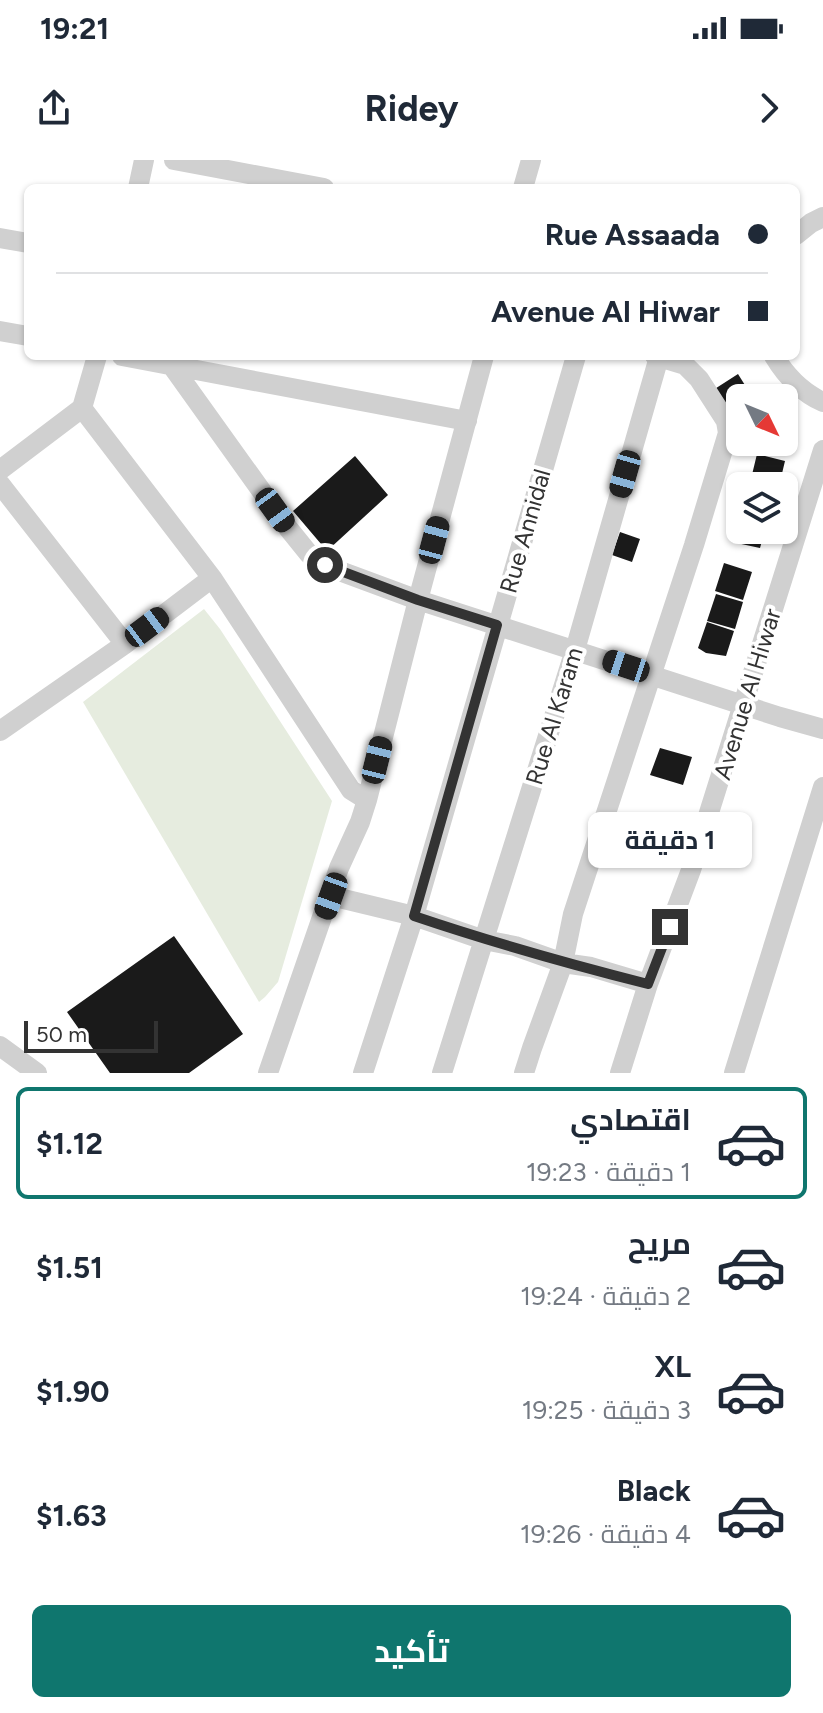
<!DOCTYPE html>
<html lang="ar">
<head>
<meta charset="utf-8">
<style>
	:root { --surface:#fff; --page:#f6f6f7; --text:#1f2937; --muted:#747a83; --line:#e0e1e3; --accent:#0f766e }
	body { margin:0; font-family:Figtree,Cairo,sans-serif; background:var(--page); color:var(--text); direction:rtl; height:100vh; display:flex; flex-direction:column; font-size:30px; white-space:nowrap }
	* { box-sizing:border-box; margin:0 }
	p { font-size:26px; color:var(--muted) }
	.icon { flex:none; width:44px; height:44px; fill:none; stroke:currentColor; stroke-width:2; stroke-linecap:round; stroke-linejoin:round }
	.map { position:relative; height:913px; overflow:hidden; direction:ltr }
	.sheet { display:flex; flex-direction:column; background:var(--surface); flex:1 }
	.sheet>* { flex:none }
	.banner { position:absolute; left:24px; top:24px; width:776px; height:176px; border-radius:12px; box-shadow:0 2px 6px #0004; direction:rtl; display:grid; align-content:center; height:176px; padding:0 32px; background:var(--surface) }
	.needle { width:52px; rotate:133deg }
	.tools { position:absolute; left:726px; top:224px; display:grid; gap:16px }
	.tools a { display:grid; place-items:center; width:72px; height:72px; border-radius:12px; background:var(--surface); box-shadow:0 2px 6px #0004; font-size:40px }
	.scale { position:absolute; left:24px; bottom:20px; width:134px; box-sizing:border-box; padding-left:8px; border:4px solid #333; border-top:0; font-size:22px; line-height:28px; white-space:nowrap; color:#333; -webkit-text-stroke:6px #fff; paint-order:stroke }
	.end { position:absolute; width:36px; height:36px; margin:-18px; border:10px solid #333; background:#fff; box-shadow:0 0 0 4px #fff }
	.from { border-radius:50% }
	.bubble { position:absolute; height:56px; border-radius:12px; background:var(--surface); box-shadow:0 2px 6px #0004; font-size:26px; font-weight:700; line-height:56px; text-align:center; direction:rtl }
	.car { position:absolute; width:24px; height:48px; margin:-24px -12px; border-radius:10px; box-shadow:0 0 6px 2px #0007; background:linear-gradient(#222 24%,#8ab4d8 0 40%,#222 0 76%,#8ab4d8 0 86%,#222 0) }
	.banner b { display:flex; align-items:center; gap:28px; height:76px; font-size:30px }
	.banner b+b { border-top:2px solid var(--line) }
	.banner i { width:20px; height:20px; background:var(--text) }
	ul { padding:14px 0 0; list-style:none }
	li { display:flex; align-items:center; gap:24px; height:112px; margin:0 16px 12px; padding:0 16px; border:4px solid transparent; border-radius:12px }
	li div { flex:1 }
	li b { display:block; font-size:30px }
	li em { font-style:normal; font-weight:700 }
	li.selected { border-color:var(--accent) }
	li>.icon { width:72px; height:72px; stroke-width:1.5 }
	.action { display:flex; gap:16px; margin-top:auto; padding:16px 32px }
	.action a { flex:1; height:92px; border-radius:12px; background:var(--accent); color:#fff; font-size:32px; font-weight:700; line-height:92px; text-align:center }
	.status { display:flex; justify-content:space-between; align-items:center; height:56px; padding:0 40px; background:var(--surface); direction:ltr }
	.status svg { height:22px; fill:currentColor }
	header { display:flex; justify-content:space-between; align-items:center; height:104px; padding:0 32px; background:var(--surface); font-size:36px; font-weight:700 }
	.map>svg:first-child { display:block }
</style>
</head>
<body>
<div class="status"><b>19:21</b><svg viewBox="0 0 49 12"><path d="M0 12V9h3v3zM5 12V6h3v6zM10 12V3h3v9zM15 12V0h3v12zM26 1h20v11H26zM47 4h2v5h-2z"/></svg></div>
<header><svg class="icon" aria-label="forward" viewBox="0 0 24 24"><path d="M9 5l7 7-7 7"/></svg>Ridey<svg class="icon" aria-label="share" viewBox="0 0 24 24"><path d="M12 15V3M7 8l5-5 5 5M5 13v7h14v-7"/></svg></header>
<div class="map">
<svg width="823" height="913" viewBox="0 0 823 913">
	<rect width="100%" height="100%" fill="#fff"/>
	<!-- green -->
	<path fill="#e6ecdf" d="M204,449l16,20 112,172 -54,181 -13,15 -6,5 -176,-300z"/>
	<!-- building -->
	<path fill="#1a1a1a" d="M738,214l15,24h-13v9l-15,9 -15,-24z
		M740,251v31h20l-2,8 -24,-7 5,-15 -11,-9z
		M757,294l28,7 -6,25h-19l-10,-3z
		M355,296l33,39 -61,56 -34,-40z
		M739,355l1,15h25l-5,18 -28,-6z
		M620,372l20,7 -8,23 -20,-7z
		M724,403l28,9 -9,28 -28,-9z
		M716,434l27,8 -8,27 -28,-8z
		M707,462l27,9 -8,25 -20,-3 -8,-5z
		M660,588l32,9 -9,28 -33,-10z
		M174,776l69,98 -54,39h-79l-43,-61z"/>
	<g fill="none" stroke-linecap="round" stroke-linejoin="round">
		<!-- street -->
		<path stroke="#d0d0d0" stroke-width="20" d="M174,0l150,28
			M138,28l6,-28
			M523,28l8,-28
			M796,75l15,-12 12,-6
			M0,78l28,5
			M0,171l28,5
			M122,196l345,65
			M774,196c12,20 27,36 49,46
			M172,206l116,162 21,26 16,11 12,5 81,30 362,117 43,12
			M82,248l130,170 139,212 16,10
			M0,310l82,-62 15,-52
			M0,324l125,160
			M0,571l125,-87 87,-66
			M331,736l83,20 70,24 31,6 48,17 28,4 57,17
			M0,886l37,27
			M268,913l71,-205 21,-46 7,-22 51,-200 66,-244
			M363,913l51,-157 162,-560
			M442,913l133,-423 84,-293
			M524,913l8,-25 31,-85 10,-49 121,-369 34,-112 -2,-12 -27,-42 -14,-14 -30,-9
			M620,913l28,-89 43,-114 132,-420
			M734,913l89,-286"/>
	</g>
	<g fill="none" stroke-linecap="round" stroke-linejoin="round">
		<!-- route -->
		<path stroke="#333" stroke-width="10" d="M325,405l93,35 79,25 -83,291c77,26 155,48 234,68l22,-57"/>
	</g>
	<g text-anchor="middle" dominant-baseline="central" stroke-width="8" stroke-linejoin="round" paint-order="stroke">
		<!-- street labels -->
		<g font-size="24" fill="#333" stroke="#fff">
			<text transform="translate(525 371) rotate(-74)">Rue Annidal</text>
			<text transform="translate(747 534) rotate(-73)">Avenue Al Hiwar</text>
			<text transform="translate(554 556) rotate(-73)">Rue Al Karam</text>
		</g>
	</g>
</svg>
<div class="tools">
<a><svg class="needle" viewBox="-14 -14 28 28"><path d="M0-13l5 13h-10z" fill="#e53935"/><path d="M0 13l5-13h-10z" fill="#747a83"/></svg></a>
<a><svg class="icon" aria-label="layers" viewBox="0 0 24 24"><path d="M12 4l9 5-9 5-9-5zM3 14l9 5 9-5"/></svg></a>
</div>
<div class="scale">50 m</div>
<i class="end from" style="left:325px;top:405px"></i>
<i class="end" style="left:670px;top:767px"></i>
<div class="bubble" style="left:588px;top:652px;width:164px">1 دقيقة</div>
<i class="car" style="left:625px;top:314px;rotate:196deg"></i>
<i class="car" style="left:275px;top:350px;rotate:144deg"></i>
<i class="car" style="left:434px;top:380px;rotate:15deg"></i>
<i class="car" style="left:147px;top:467px;rotate:53deg"></i>
<i class="car" style="left:626px;top:506px;rotate:288deg"></i>
<i class="car" style="left:377px;top:600px;rotate:14deg"></i>
<i class="car" style="left:331px;top:736px;rotate:200deg"></i>
<div class="banner">
<b><i class="from"></i>Rue Assaada</b>
<b><i></i>Avenue Al Hiwar</b>
</div>
</div>
<section class="sheet">
<ul>
<li class="selected"><svg class="icon" aria-label="car" viewBox="0 0 24 24"><path d="M5 17H2v-5l4-1 3-4h7l3 4 3 1v5h-3M9 17h6M6 11h13"/><circle cx="7" cy="17" r="2"/><circle cx="17" cy="17" r="2"/></svg><div><b>اقتصادي</b><p>1 دقيقة · 19:23</p></div><em>$1.12</em></li>
<li><svg class="icon" aria-label="car" viewBox="0 0 24 24"><path d="M5 17H2v-5l4-1 3-4h7l3 4 3 1v5h-3M9 17h6M6 11h13"/><circle cx="7" cy="17" r="2"/><circle cx="17" cy="17" r="2"/></svg><div><b>مريح</b><p>2 دقيقة · 19:24</p></div><em>$1.51</em></li>
<li><svg class="icon" aria-label="car" viewBox="0 0 24 24"><path d="M5 17H2v-5l4-1 3-4h7l3 4 3 1v5h-3M9 17h6M6 11h13"/><circle cx="7" cy="17" r="2"/><circle cx="17" cy="17" r="2"/></svg><div><b>XL</b><p>3 دقيقة · 19:25</p></div><em>$1.90</em></li>
<li><svg class="icon" aria-label="car" viewBox="0 0 24 24"><path d="M5 17H2v-5l4-1 3-4h7l3 4 3 1v5h-3M9 17h6M6 11h13"/><circle cx="7" cy="17" r="2"/><circle cx="17" cy="17" r="2"/></svg><div><b>Black</b><p>4 دقيقة · 19:26</p></div><em>$1.63</em></li>
</ul>
<div class="action"><a>تأكيد</a></div>
</section>
</body>
</html>
